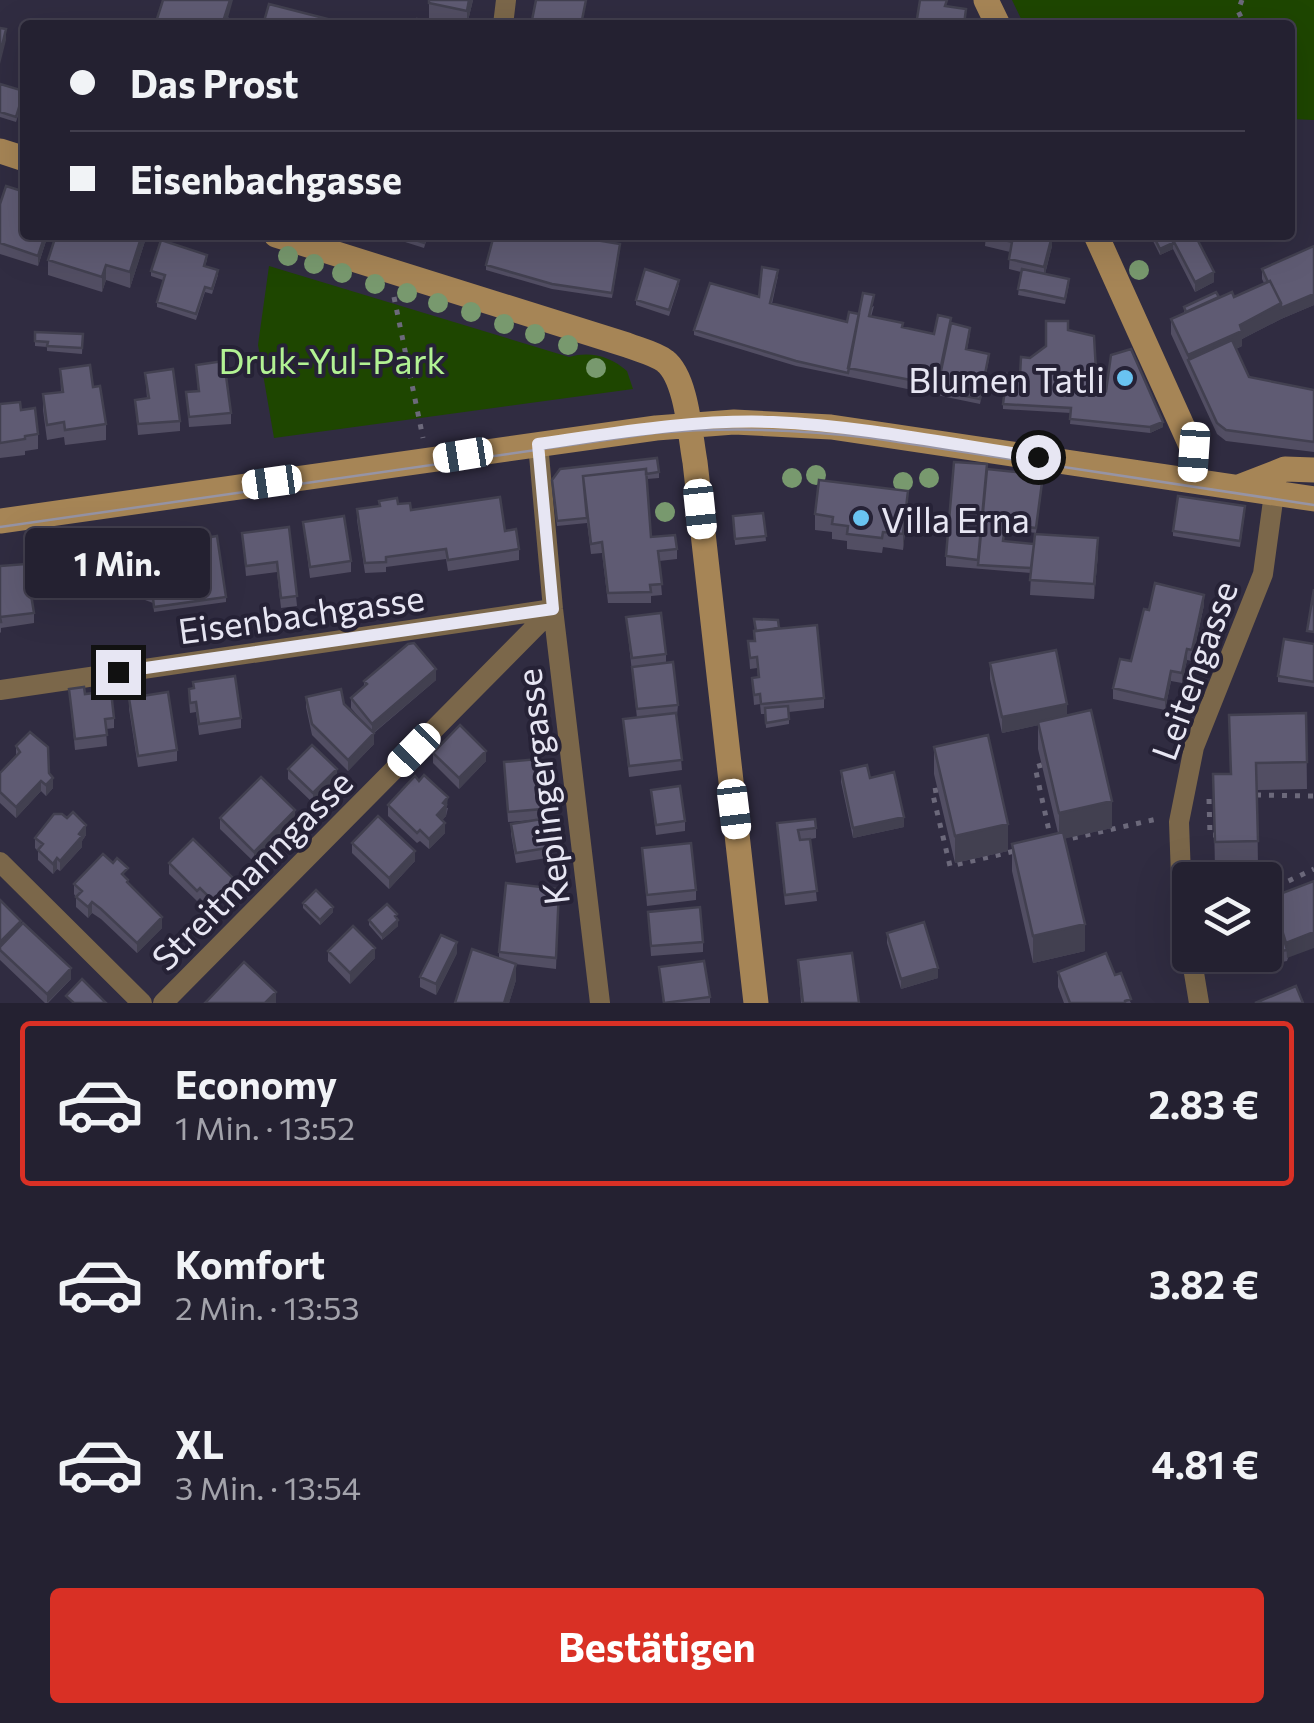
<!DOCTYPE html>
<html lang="de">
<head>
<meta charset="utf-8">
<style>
	:root { --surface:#242131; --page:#2c2939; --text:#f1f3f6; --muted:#a3a3ab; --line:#413e4d; --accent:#d93025 }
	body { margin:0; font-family:Commissioner,sans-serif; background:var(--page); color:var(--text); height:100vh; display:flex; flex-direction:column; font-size:38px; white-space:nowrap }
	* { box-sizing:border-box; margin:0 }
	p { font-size:32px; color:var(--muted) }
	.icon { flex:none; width:55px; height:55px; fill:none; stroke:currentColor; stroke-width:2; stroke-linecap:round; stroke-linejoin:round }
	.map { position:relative; height:1003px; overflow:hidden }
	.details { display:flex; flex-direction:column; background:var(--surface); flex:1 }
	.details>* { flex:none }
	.hud { position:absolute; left:20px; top:20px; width:1275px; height:220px; border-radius:10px; box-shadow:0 10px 40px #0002,0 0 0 2px var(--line); display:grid; align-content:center; height:220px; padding:0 50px; background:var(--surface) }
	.tools { position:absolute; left:1172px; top:862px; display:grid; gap:20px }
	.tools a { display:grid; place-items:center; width:110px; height:110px; border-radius:10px; background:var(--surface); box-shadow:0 10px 40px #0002,0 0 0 2px var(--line); font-size:50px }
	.end { position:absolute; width:45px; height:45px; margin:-22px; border:12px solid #e7e6f3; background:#111; box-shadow:0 0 0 5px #111 }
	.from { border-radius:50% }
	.bubble { position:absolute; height:70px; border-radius:10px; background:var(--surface); box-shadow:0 10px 40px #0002,0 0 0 2px var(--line); font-size:32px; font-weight:700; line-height:70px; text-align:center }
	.car { position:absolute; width:30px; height:60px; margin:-30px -15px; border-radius:12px; box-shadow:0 0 8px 2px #0007; background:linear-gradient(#fff 24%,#345 0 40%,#fff 0 76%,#345 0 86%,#fff 0) }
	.hud b { display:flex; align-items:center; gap:35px; height:95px; font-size:38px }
	.hud b+b { border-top:2px solid var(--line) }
	.hud i { width:25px; height:25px; background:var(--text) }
	ul { padding:18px 0 0; list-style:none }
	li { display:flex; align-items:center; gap:30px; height:165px; margin:0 20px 15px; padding:0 30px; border:5px solid transparent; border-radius:10px }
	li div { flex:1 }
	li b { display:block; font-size:38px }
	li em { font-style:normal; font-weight:700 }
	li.active { border-color:var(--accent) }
	li>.icon { width:90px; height:90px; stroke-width:1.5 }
	.button { display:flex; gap:20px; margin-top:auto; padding:20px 50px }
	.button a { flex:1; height:115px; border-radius:10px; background:var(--accent); color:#fff; font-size:40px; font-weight:700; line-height:115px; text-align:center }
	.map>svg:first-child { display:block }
</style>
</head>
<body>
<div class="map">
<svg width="1314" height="1003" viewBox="0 0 1314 1003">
	<rect width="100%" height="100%" fill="#302c41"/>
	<!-- green -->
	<path fill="#1e4600" d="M1012,0h302v120l-23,-1 -1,-6v-88h-266z
		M269,266l300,91c21,-6 41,-1 58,14l6,18 -359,49 -16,-93z"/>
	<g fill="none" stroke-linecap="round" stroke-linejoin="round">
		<!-- path -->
		<path stroke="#6c697b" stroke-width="5" stroke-dasharray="5 8" stroke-linecap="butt" d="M1242,0l-4,11 7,14
			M227,20l17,5
			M394,297l29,141
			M1042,765l-7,2 16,73
			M938,790l-6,1 18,75 65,-15
			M1256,795l58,1
			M1209,799l1,36h4
			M1060,841l97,-22
			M1265,892l49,-23"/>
		<!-- street -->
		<path stroke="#7b674a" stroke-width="20" d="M503,25l3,-25
			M538,444l15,165 47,394
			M0,690l553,-81
			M0,862l142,141
			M1190,951l-8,-47 -3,-82 15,-75 69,-173 13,-95
			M1191,955l8,48
			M163,1003l390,-394"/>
		<!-- secondary -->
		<path stroke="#a68556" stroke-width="25" d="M986,0l12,25
			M0,151l25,8
			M276,235l351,110c12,5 27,8 38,16 22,17 25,75 30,101l61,541
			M1096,235l98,217 -1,29
			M1239,487l46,-18 29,1
			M0,521l656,-93 78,-6 97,5 483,72"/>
		<!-- tram -->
		<path stroke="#9694a5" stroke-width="2.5" d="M0,527l655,-94c73,-6 144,-4 217,5l442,67"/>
	</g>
	<!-- trees -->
	<g fill="#78996e">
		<circle cx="288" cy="256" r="10"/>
		<circle cx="314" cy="264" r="10"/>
		<circle cx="1139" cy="270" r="10"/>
		<circle cx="342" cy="273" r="10"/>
		<circle cx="375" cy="284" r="10"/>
		<circle cx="407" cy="293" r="10"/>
		<circle cx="438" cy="303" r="10"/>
		<circle cx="471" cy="312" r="10"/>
		<circle cx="504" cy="324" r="10"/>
		<circle cx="535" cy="334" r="10"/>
		<circle cx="568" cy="345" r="10"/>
		<circle cx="596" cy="368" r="10"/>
		<circle cx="816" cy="475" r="10"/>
		<circle cx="792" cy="478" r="10"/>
		<circle cx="929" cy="478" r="10"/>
		<circle cx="903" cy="482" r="10"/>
		<circle cx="665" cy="512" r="10"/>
	</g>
	<!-- wall -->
	<path fill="#524e63" d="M429,0h44l-6,25 -38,-7z
		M0,84l24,13 -8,25 -16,-5z
		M0,204l25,31h23l-10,31 -38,-12z
		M56,235h91l-17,53 -24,-8 -4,12 -54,-17v-15z
		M383,235h45l-4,13z
		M986,235l66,11 -7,28 24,10 -4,20 -47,-9 3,-23 -12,-3 1,-17 -25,-6z
		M1150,235h52l-5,3 17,44 -19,10 -22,-43 -13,6z
		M564,240l56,9 -8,49 -60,-9 -66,-19v-5z
		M1314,246v59l-33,14 -39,20v7l-6,3 13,28 65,13v62l-88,-11 -9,-7 -46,-100v-15l13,-6v-6l35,-10h15l30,-14 -2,-4v-10z
		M207,260l-2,6 13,9 -6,19 -7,-2 -9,28 -39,-13v-5l6,-22 -12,-4v-5z
		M778,276l-6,28 75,18 27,-16 -3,11 32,11 31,6 17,-11 19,10 -3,17 22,9 -9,45 -184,-38 -102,-31v-5l65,-33z
		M679,285l-10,31 -33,-11v-5z
		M1068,330l29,58 9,3 57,36 -13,6 -80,-9 1,-11 -68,-4v-5l27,-46z
		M35,332l48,2 -1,20 -35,-3v-4l-12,-1z
		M196,365l35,48v11l-42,3 -3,-35 12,-1z
		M60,369l33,18 13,37v16l-41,5 -1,-8 -17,3 -4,-30v-16l18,-2z
		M145,373l35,48v10l-42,4 -3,-35 12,-2z
		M0,404l21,6 17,24v15l-13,2v4l-25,3z
		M987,469l56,11 -7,53 -31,-4 -2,12 95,13 -4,45 -64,-4 1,-22 -85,-7v-10z
		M659,472v6l-12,1 4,58 26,12v10l-18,2 3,34 -11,1v7h-43l-6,-50 -11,1 -4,-32v1l-30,3 -5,-40z
		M379,501l19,3 13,6 94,21 14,18v11l-71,11 -2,-12 -60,8v5l-21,1 -8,-53v-11l22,-3z
		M908,506l-5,44 -20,-3 -1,6 -35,-4v-8l-15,-2v-7l-17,-2v-16z
		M1245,511l-5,36 -67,-11v-5z
		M763,513l3,28 -31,4 -2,-29z
		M303,522l48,39v11l-41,6z
		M289,527l8,79 -16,2 -4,-36 -31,4 -4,-43z
		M147,557l79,40v5l-72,10 -1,-9 -8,-3 -2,-19 6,-4z
		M0,566l34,47v10l-33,5v4l-1,1z
		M1204,605l-12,56 -5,-1 -5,23 -11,-2 -6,29 -52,-11v-11l18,-27 18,-51z
		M626,617l40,37v9l12,42 -1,10 5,55 -53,7 -6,-58 14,-1z
		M779,628l45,70v10l-35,4v12l-23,4 -1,-14h-4l-1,-10 -6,1 -2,-27h6l-1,-10 -7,1 -2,-28h6l1,-10z
		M1314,644v43l-36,-5v-6z
		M990,663l77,53 45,112 -47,10 20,113 -52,12 -21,-92v-27l46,-11 -20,-84v-24l-36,8 -12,-54z
		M436,680l-62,53v11l-26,27 -36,-36 -6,-28v-10l38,7 17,16 -10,-12v-10l13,-11v-6z
		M193,682l48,36v10l-42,7 -3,-23 -6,1 -1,-13v-11l4,-1z
		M69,689l16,5 29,24v10l-8,1 1,17 -32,4z
		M129,698l48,52v11l-39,6 -9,-58z
		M1306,713l1,76 -50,1 1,78 -43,1 -2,-95h17l-1,-59z
		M16,746l33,27 4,15 -7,8 -5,-5 -25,27 -16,-15v-30l16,-17z
		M934,747l74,104 -53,12 -21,-89z
		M433,753l53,8 -27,28 -26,-26z
		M504,762l38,47v10l11,28v10l-37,6 -5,-29v-10l23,-4 -26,2z
		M288,769l49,11 -24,23 -25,-24z
		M841,771l63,56 -51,11 -12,-56z
		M651,790l34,31v10l-29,4z
		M388,805l60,3 -2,8 -4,4 3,13 -16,16 -9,-8 -3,2 -29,-27z
		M220,818l75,3 -41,41 -34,-33z
		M777,823l39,5v10l-6,1 7,62 -32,4z
		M86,835l-4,6v6l-22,24 -3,-2 -4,5 -15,-14v-9l-3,-3v-10z
		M352,843l63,18 -26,28 -37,-36z
		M642,848l54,42v10l-49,6z
		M169,863l65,26 -21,22 -13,-13 -3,3 -28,-27z
		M128,878v6l34,44 -25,25 -36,-34 -9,-6 -4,5 -12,-11v-10l-2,-3v-10z
		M1314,881l-27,80 -64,12 -3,-18h45l7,-58z
		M559,889l-3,80 -41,-5 1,16 -7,23h-54l44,-45v-6z
		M0,900l21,25 50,54 -23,24h-3l-45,-43z
		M303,903l30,9 -13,13 -17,-17z
		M648,912l55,30v10l-52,4z
		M397,919l1,7 -16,14 -13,-15v-5z
		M887,933l51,45 -37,11 -14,-46z
		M328,951l47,7 -25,26 -22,-23z
		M457,953l-21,42 -16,-8v-10z
		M798,960l61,43h-58z
		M659,967l51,30v6h-47z
		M1058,972l57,3 16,28h-67l-6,-16z"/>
	<!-- shaded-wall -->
	<path fill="#424050" d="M230,0h3l-7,25h-4z
		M469,0h4l-6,25v-14z
		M6,29v11l-6,24v-10z
		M1294,137v11l-4,2v-11z
		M45,235h3l-10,31v-10z
		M142,235h5l-17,53v-16z
		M1052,236v10l-8,32v-11z
		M1173,243v6l-13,6v-6z
		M106,265v15l-4,12v-15z
		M1214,272v10l-19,10v-10z
		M1314,294v11l-33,14 -39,20v7l-50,23 -4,-9v-5l93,-52z
		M1163,422v5l-13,6v-6z
		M908,491v15l-5,44v-16z
		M1098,538v16l-4,45v-15z
		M1204,595v10l-12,56v-11z
		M1187,649v11l-5,23v-10z
		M436,669v11l-64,54v-10z
		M1171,671v10l-6,29v-10z
		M1067,704v15l-65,14v-16z
		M374,733v11l-26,27v-11z
		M486,751v10l-27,28v-11z
		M337,769v11l-24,23v-10z
		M53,778v10l-7,8v-11z
		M41,781v10l-25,27v-11z
		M448,797l-2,19 -9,10v-11l6,-12z
		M1112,801v27l-53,12v-27z
		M295,810v11l-41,41v-10z
		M904,817v10l-51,11v-10z
		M445,823v10l-16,16v-10z
		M1008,824v27l-53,12v-27z
		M86,825v10l-4,6v6l-22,24v-10z
		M415,851v10l-26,28v-11z
		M57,858v11l-4,5v-10z
		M234,879v10l-21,22v-10z
		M92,902v11l-4,5v-11z
		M333,907v5l-13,13v-5z
		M162,917v11l-25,25v-10z
		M398,920v6l-16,14v-5z
		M21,921v10l-21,19v-8z
		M1085,924v27l-52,12v-27z
		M1314,932v16l-27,10 -1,-15z
		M457,942v11l-21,42v-11z
		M375,948v10l-25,26v-11z
		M516,964v16l-7,23h-5z
		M71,968v11l-24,24v-9z
		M938,968v10l-37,11v-10z
		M276,992v11h-11z"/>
	<!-- building -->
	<path fill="#5f5b73" stroke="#424050" stroke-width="2.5" d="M163,0h67l-8,25h-67z
		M429,0h40l-2,11 -38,-8z
		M536,0h50l-5,25h-50z
		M920,0h27l-2,6 21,3 -2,16h-48z
		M269,4l82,21h-88z
		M417,19l28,6h-30z
		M0,28l6,1 -6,25z
		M0,84l24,7 -8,26 -16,-5z
		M6,186l19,6v43h20l-7,21 -38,-13v-39z
		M56,235h86l-12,37 -24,-7 -4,12 -54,-17z
		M400,235h26l-2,8z
		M494,235h50l20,5 1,-5 55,9 -8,49 -60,-9 -66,-19z
		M986,235l66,1 -8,31 -35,-8 3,-17z
		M1153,235h29l-9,5v3l-13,6z
		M1182,235h13l19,37 -19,10 -22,-42z
		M161,240l46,15 -3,11 14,4 -6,19 -7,-2 -9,27 -39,-12 8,-27 -14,-4z
		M1314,246v48l-33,14v-5l-11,-22 -2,1 -6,-13z
		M762,267l16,3 -8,33 77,19 2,-10 10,2 -11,59 -52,-12 -102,-31 16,-47 49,14z
		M645,269l34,11 -10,30 -33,-10z
		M1022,269l47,10 -4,20 -47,-10z
		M1270,281l11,22 -41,22 2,6 -54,24 -17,-36 61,-27 2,5z
		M1216,292l3,5 -33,15 -2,-5z
		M863,293l11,2 -5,21 34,7 -1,4 32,7 4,-19 13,3 -14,67 -89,-17z
		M1046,321h22v9l26,6 3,52 9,3 5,-36 20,-6 32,73 -13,5 -80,-8 1,-11 -68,-4 4,-30 13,2 1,-19 9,1 16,-12z
		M951,323l19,5 -4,21 23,5 -9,45 -43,-9z
		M35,332l48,2 -1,14 -35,-2 1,-4 -13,-1z
		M1232,340l17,37 65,13v52l-88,-12 -9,-7 -29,-63z
		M224,361l7,52 -42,4 -3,-25 13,-1 -3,-26z
		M90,365l3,22 7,-1 6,38 -41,6 -1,-8 -17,3 -4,-31 20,-2 -3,-23z
		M173,369l7,52 -42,3 -3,-24 14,-2 -4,-25z
		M20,402l1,8 14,-2 3,26 -13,2v3l-25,4v-39z
		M657,458l2,14 -13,2v-5l-63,7 4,42 -30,3 -5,-41 8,-11z
		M954,462l33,2 -9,96 -32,-4z
		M646,469l5,68 24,-2 2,14 -19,2 4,33 -12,1 1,7 -43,1 -6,-51 -11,2 -8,-68z
		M987,469l56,6 -7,53 -31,-4 -2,17 31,3 -3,24 -53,-3z
		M819,480l89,11 -5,43 -20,-2 -1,6 -35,-4 1,-8 -16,-2 1,-7 -18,-3z
		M1178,496l67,10 -5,35 -67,-10z
		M500,497l5,34 11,-2 3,20 -71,11 -2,-11 -60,8v5l-21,1 -8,-54 23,-3 -1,-5 18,-3 1,6 12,-1 1,7z
		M763,513l3,23 -31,3 -2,-23z
		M344,516l7,45 -41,6 -7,-45z
		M289,527l8,69 -16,2 -4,-36 -31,4 -4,-33z
		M1035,534l63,4 -4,46 -64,-4z
		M217,536l9,61 -72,10 -1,-9 -8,-4 -2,-13 7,-5 -3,-19 41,-5 11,-13z
		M26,564l8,49 -34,4 1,5h-1v-56z
		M1155,583l49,12 -12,55 -5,-1 -5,24 -11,-2 -6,29 -52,-12 7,-29 11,2 13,-52 5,1z
		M1314,589v43l-7,-1z
		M661,613l5,41 -34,4 -6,-41z
		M754,619l24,1 1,8 -23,3z
		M817,625l7,73 -63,6 -1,-10 -6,1 -2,-17 7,-1 -2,-20 -7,1 -2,-17h7l-1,-10z
		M1284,639l30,5v38l-36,-6z
		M414,643l22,26 -64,55 -21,-26 16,-14 -3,-3 44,-37z
		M1056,650l11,54 -65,13 -12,-54z
		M673,662l5,43 -41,4 -5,-42z
		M235,676l6,42 -42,6 -3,-22 -6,1 -1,-14 5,-1 -1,-6z
		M84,687l1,7 26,-3 3,27 -9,1 2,16 -32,4 -6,-50z
		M341,689l3,15 30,29 -26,27 -36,-36 -6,-27z
		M168,692l9,58 -39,6 -9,-58z
		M788,706l1,13 -23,4 -1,-15z
		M1091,710l21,91 -53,12 -21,-91z
		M676,713l6,47 -53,6 -6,-47z
		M1306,713l1,49 -51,1 2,78 -43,1 -2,-68h18l-2,-59z
		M460,725l26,26 -27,27 -26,-25z
		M30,732l18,15 1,26 4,5 -7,7 -5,-4 -25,26 -16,-15v-19l20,-21 -4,-6z
		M988,735l20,89 -53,12 -21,-89z
		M312,745l25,24 -24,24 -25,-24z
		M538,759l4,50 -34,3 -4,-50z
		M867,765l3,13 24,-6 10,45 -51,11 -12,-57z
		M424,775l24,22 -5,6 3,2 -9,10 8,8 -16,16 -9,-9 -3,3 -29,-28 27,-29 4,5z
		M261,777l34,33 -41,42 -34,-34z
		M680,786l5,35 -29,4 -5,-35z
		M73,812l13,13 -7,9 3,2 -22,25 -3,-3 -4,6 -15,-14 5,-6 -8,-6 19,-24h8l5,4z
		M378,816l37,35 -26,27 -37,-35z
		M548,818l5,29 -37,6 -5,-29z
		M815,819l1,9 -18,2 2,10 10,-1 7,52 -32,4 -8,-72z
		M1063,832l22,92 -52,12 -21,-92z
		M193,839l41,40 -21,22 -13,-13 -3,3 -28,-28z
		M691,843l5,47 -49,5 -5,-47z
		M103,854l10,9 4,-5 11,10 -6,6 6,6 -1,2 35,35 -25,26 -36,-34 -9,-7 -4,5 -12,-10 6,-6 -8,-7z
		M1314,881v51l-28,11 -14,-46z
		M506,883l53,6 -3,69 -57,-6z
		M316,890l17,17 -13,13 -17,-17z
		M0,900l21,21 -21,21z
		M387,904l10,10 -2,2 3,4 -16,15 -13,-15z
		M1274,905l13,45 -22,4v-47z
		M700,907l3,35 -52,4 -3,-34z
		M924,922l14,46 -37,11 -14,-46z
		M23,923l48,45 -24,26 -47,-44v-3z
		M353,926l22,22 -25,25 -22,-22z
		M441,935l16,7 -21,42 -16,-7z
		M472,949l44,15 -12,39h-49z
		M852,953l7,50h-56l-5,-43z
		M1106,953l9,22 6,-2 10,26 -6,2v2h-55l-12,-31z
		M1222,955h39l-38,7z
		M704,961l6,36 -46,6 -5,-36z
		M244,962l32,30 -11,11h-60z
		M82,979l24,24h-32l-8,-7z
		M1296,986l7,17h-48z"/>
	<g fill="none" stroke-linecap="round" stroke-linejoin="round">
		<!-- route -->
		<path stroke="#e7e6f3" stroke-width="12" d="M118,672l435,-63 -15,-165c77,-11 157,-25 235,-22 89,4 177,22 265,35"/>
	</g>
	<!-- markers -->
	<g fill="#69c3f1" stroke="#262236" stroke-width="4">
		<circle cx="1125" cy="378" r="10"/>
		<circle cx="861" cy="518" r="10"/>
	</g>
	<g text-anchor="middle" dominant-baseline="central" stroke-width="8" stroke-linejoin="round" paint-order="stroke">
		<!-- park labels -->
		<g font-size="35" fill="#b2f293" stroke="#262236">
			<text x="332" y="359">Druk-Yul-Park</text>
		</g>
		<!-- poi labels -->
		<g font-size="35" fill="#e7e6f3" stroke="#262236" text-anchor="end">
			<text x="1105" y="378">Blumen Tatli</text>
			<text x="881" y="518" text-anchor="start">Villa Erna</text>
		</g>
		<!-- street labels -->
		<g font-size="35" fill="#e7e6f3" stroke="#262236">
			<text transform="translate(301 613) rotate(-8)">Eisenbachgasse</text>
			<text transform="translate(1193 670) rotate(-70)">Leitengasse</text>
			<text transform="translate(541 787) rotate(-97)">Keplingergasse</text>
			<text transform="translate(251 869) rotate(-45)">Streitmanngasse</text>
		</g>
	</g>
</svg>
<div class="tools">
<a><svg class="icon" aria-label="layers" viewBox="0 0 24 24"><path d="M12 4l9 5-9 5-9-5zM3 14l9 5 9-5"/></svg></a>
</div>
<i class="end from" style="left:1038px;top:457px"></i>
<i class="end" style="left:118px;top:672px"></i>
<div class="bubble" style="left:25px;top:528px;width:185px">1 Min.</div>
<i class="car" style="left:1194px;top:452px;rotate:184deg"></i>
<i class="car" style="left:463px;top:455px;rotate:261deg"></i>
<i class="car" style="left:272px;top:482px;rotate:262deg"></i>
<i class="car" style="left:700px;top:509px;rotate:174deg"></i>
<i class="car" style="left:414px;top:750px;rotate:224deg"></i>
<i class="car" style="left:734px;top:809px;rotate:173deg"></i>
<div class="hud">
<b><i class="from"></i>Das Prost</b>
<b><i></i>Eisenbachgasse</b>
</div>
</div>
<section class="details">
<ul>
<li class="active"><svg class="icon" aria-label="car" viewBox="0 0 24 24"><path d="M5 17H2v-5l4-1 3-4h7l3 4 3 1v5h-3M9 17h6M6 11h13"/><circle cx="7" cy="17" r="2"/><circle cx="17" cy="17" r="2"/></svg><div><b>Economy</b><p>1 Min. · 13:52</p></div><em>2.83 €</em></li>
<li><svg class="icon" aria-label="car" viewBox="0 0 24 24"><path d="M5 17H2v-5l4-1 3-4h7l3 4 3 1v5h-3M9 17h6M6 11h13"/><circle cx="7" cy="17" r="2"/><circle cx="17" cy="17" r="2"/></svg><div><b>Komfort</b><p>2 Min. · 13:53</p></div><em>3.82 €</em></li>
<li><svg class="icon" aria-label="car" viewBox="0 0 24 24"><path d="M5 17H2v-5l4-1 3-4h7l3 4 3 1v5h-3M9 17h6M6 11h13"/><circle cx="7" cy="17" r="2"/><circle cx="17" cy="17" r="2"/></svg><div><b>XL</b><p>3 Min. · 13:54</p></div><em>4.81 €</em></li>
</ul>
<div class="button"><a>Bestätigen</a></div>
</section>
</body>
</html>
